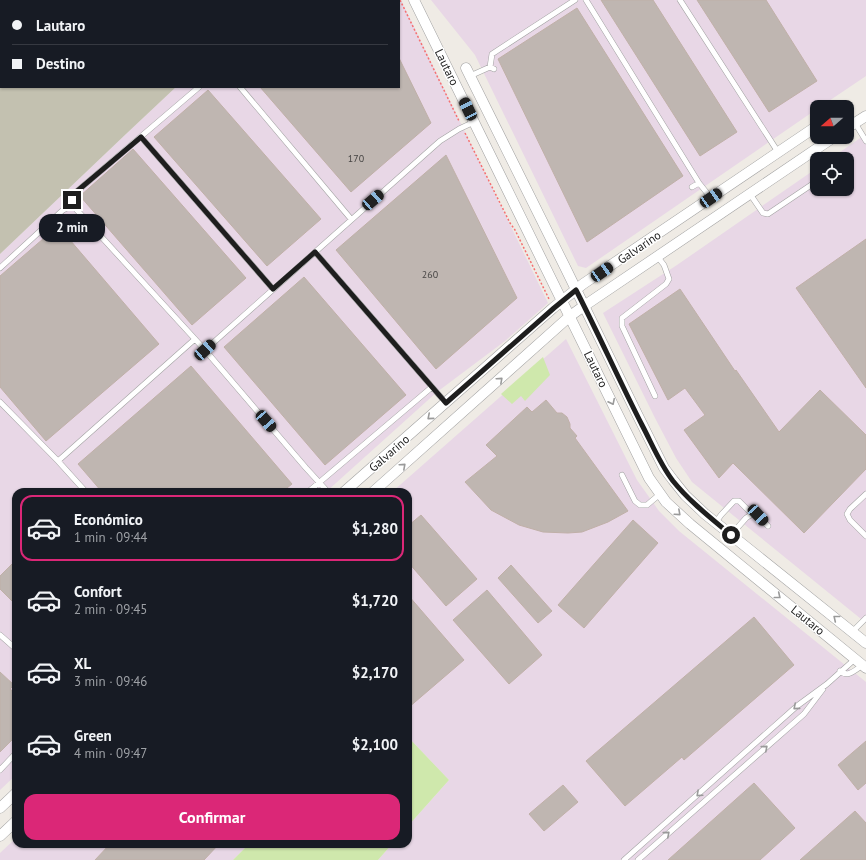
<!DOCTYPE html>
<html lang="es">
<head>
<meta charset="utf-8">
<style>
	:root { --surface:#171b24; --page:#20242c; --text:#f1f3f6; --muted:#9ea1a6; --line:#363941; --accent:#db2777 }
	body { margin:0; font-family:"PT Sans",sans-serif; background:var(--page); color:var(--text); height:100vh; display:flex; flex-direction:column; font-size:15px; white-space:nowrap }
	* { box-sizing:border-box; margin:0 }
	p { font-size:13px; color:var(--muted) }
	.icon { flex:none; width:22px; height:22px; fill:none; stroke:currentColor; stroke-width:2; stroke-linecap:round; stroke-linejoin:round }
	.map { position:relative; flex:1; overflow:hidden }
	.details { position:absolute; left:12px; top:488px; width:400px; height:360px; display:flex; flex-direction:column; background:var(--surface); border-radius:12px; box-shadow:0 1px 3px #0004 }
	.details>* { flex:none }
	.top-card { position:absolute; left:0px; top:0px; width:400px; height:88px; box-shadow:0 1px 3px #0004; display:grid; align-content:center; height:88px; padding:0 12px; background:var(--surface) }
	.needle { width:26px; rotate:250deg }
	.tools { position:absolute; left:810px; top:100px; display:grid; gap:8px }
	.tools a { display:grid; place-items:center; width:44px; height:44px; border-radius:8px; background:var(--surface); box-shadow:0 1px 3px #0004; font-size:20px }
	.end { position:absolute; width:18px; height:18px; margin:-9px; border:5px solid #1e1e1e; background:#fff; box-shadow:0 0 0 2px #fff }
	.from { border-radius:50% }
	.bubble { position:absolute; height:28px; border-radius:12px; background:var(--surface); box-shadow:0 1px 3px #0004; font-size:13px; font-weight:600; line-height:28px; text-align:center }
	.car { position:absolute; width:12px; height:24px; margin:-12px -6px; border-radius:5px; box-shadow:0 0 3px 1px #0007; background:linear-gradient(#222 24%,#8ab4d8 0 40%,#222 0 76%,#8ab4d8 0 86%,#222 0) }
	.top-card b { display:flex; align-items:center; gap:14px; height:38px; font-size:15px }
	.top-card b+b { border-top:1px solid var(--line) }
	.top-card i { width:10px; height:10px; background:var(--text) }
	ul { padding:7px 0 0; list-style:none }
	li { display:flex; align-items:center; gap:12px; height:66px; margin:0 8px 6px; padding:0 4px; border:2px solid transparent; border-radius:12px }
	li div { flex:1 }
	li b { display:block; font-size:15px }
	li em { font-style:normal; font-weight:600 }
	li.selected { border-color:var(--accent) }
	li>.icon { width:36px; height:36px; stroke-width:1.5 }
	.cta { display:flex; gap:8px; margin-top:auto; padding:8px 12px }
	.cta a { flex:1; height:46px; border-radius:12px; background:var(--accent); color:#fff; font-size:16px; font-weight:600; line-height:46px; text-align:center }
	.map>svg:first-child { display:block }
</style>
</head>
<body>
<div class="map">
<svg width="866" height="860" viewBox="0 0 866 860">
	<rect width="100%" height="100%" fill="#efebe5"/>
	<!-- industrial -->
	<path fill="#e8d7e6" d="M271,0h130l147,303 -43,38 -68,51 -111,100h-310v283l-16,15v-536l126,-120 50,-47h223v-86h-129z
		M431,0h435v76l-46,31h-3v2l-231,159 -8,-2 -103,-211z
		M866,134v489l-174,-141 -16,-24 -21,-40 -52,-105 74,-48 140,-97v21h30v-30h-17z
		M566,339l71,141 22,31 20,20 187,151v178h-488l14,-16h16v-18l41,-46 -41,-43v-245h-16z
		M16,838v6h233l-16,16h-233v-7z"/>
	<!-- construction -->
	<path fill="#c3c1b0" d="M0,0h271l-1,1h-269v86h175l-50,47 -126,120z"/>
	<!-- grass -->
	<path fill="#cfe8ac" d="M543,357l7,18 -25,26 -4,-5 -9,8 -11,-10z
		M408,737l41,43 -41,46z
		M249,844h143l-14,16h-145z"/>
	<!-- building -->
	<path fill="#bfb6b1" stroke="#c0b0a8" d="M601,0h52l84,132 -37,24z
		M697,0h69l51,81 -48,31z
		M577,8l106,168 -96,66 -89,-183z
		M399,58l32,65 -80,69 -91,-105h139z
		M208,90l113,129 -54,47 -113,-129z
		M133,149l113,129 -54,47 -112,-129z
		M446,155l71,143 -81,71 -100,-119z
		M58,226l101,118 -113,97 -46,-54v-111z
		M866,239v149l-70,-100z
		M304,277l102,118 -81,70 -101,-118z
		M680,289l55,82 1,-1 43,62 41,-42 46,45v34l-62,64 -71,-70 -14,15 -35,-48 21,-15 -20,-27 -17,12 -39,-76z
		M191,366l101,118 -10,8h-180l-24,-28z
		M546,400l11,13h5l5,4 3,7v4l7,8 -2,2 53,73 -20,11 -26,10 -14,1 -25,-1 -24,-7 -28,-15 -26,-28 32,-26 -11,-11 41,-38 5,5z
		M421,515l56,64 -31,27 -38,-44v-36z
		M633,520l25,23 -74,85 -26,-23z
		M16,560v45l-16,-16v-13z
		M511,565l41,46 -14,12 -40,-45z
		M487,590l55,65 -33,29 -56,-64z
		M408,595l56,65 -56,48z
		M754,617l40,48 -110,95 -2,-3 -57,49 -39,-45z
		M0,672l14,13 -4,4 6,5v42l-16,16z
		M866,741v42l-8,7 -20,-25z
		M754,783l41,45 -35,32h-92z
		M563,785l15,17 -34,29 -15,-17z
		M855,811l11,12v37h-66z
		M110,844h109l-15,16h-109z"/>
	<g fill="none" stroke-linecap="round" stroke-linejoin="round">
		<!-- lane casing -->
		<g stroke="#a2a2a2" stroke-width="6">
			<path id="lane" d="M586,0l113,183 12,15
				M680,0l98,152
				M298,1l1,-1
				M490,67l2,-13 83,-54
				M470,76l20,-9 4,2
				M240,87l111,132
				M855,123l11,18
				M141,137l132,152
				M692,187l7,-4
				M750,194l13,19 5,1 49,-33
				M67,208l9,-16 123,-105
				M315,252l131,151
				M0,268l63,-58 8,-4 4,2 130,142
				M655,396l-33,-70v-8l44,-34 3,-5 -5,-14 -7,-9
				M0,402l58,59
				M622,475l13,26 5,4h7l13,-11
				M86,492l-28,-31 137,-122
				M308,492l124,-105
				M328,492l-22,-24 -101,-118 235,-209 19,-12 15,-7
				M866,494l-16,15 -3,5 3,6 16,16
				M716,522l5,-7 13,-14h5l13,13
				M731,535l15,-17 6,-4 5,1 11,11
				M852,632l14,-14
				M0,635l16,14
				M840,671c8,7 15,-1 23,-6
				M0,770l16,-17
				M624,860l173,-154 30,-22 28,-25
				M638,860l166,-146 19,-25"/>
		</g>
		<!-- street casing -->
		<g stroke="#a2a2a2" stroke-width="11">
			<path id="street" d="M414,0l235,478 17,24 24,22 176,144
				M466,68l99,199 72,147 27,54 9,12 12,15 20,19 161,129
				M847,128l19,-12
				M344,492l209,-184 30,-24 234,-158
				M373,492l197,-176 14,-10 250,-169
				M0,808l16,-15
				M0,836l16,-15"/>
		</g>
		<!-- path -->
		<path stroke="#f57070" stroke-width="1.5" stroke-dasharray="2 2" stroke-linecap="butt" d="M400,0l59,121
			M465,133l45,90 5,7 34,69"/>
		<!-- lane -->
		<use href="#lane" stroke="#fff" stroke-width="5"/>
		<!-- street -->
		<use href="#street" stroke="#fff" stroke-width="10"/>
	</g>
	<!-- one-way arrows -->
	<defs><path id="oneway-chevron" d="M-2-3.5L2.5 0L-2 3.5" fill="none" stroke-width="1.6" stroke-linecap="round" stroke-linejoin="round"/></defs>
	<g stroke="#9a9a9a">
		<use href="#oneway-chevron" transform="translate(500 380) rotate(-42)"/>
		<use href="#oneway-chevron" transform="translate(612 402) rotate(64)"/>
		<use href="#oneway-chevron" transform="translate(430 417) rotate(139)"/>
		<use href="#oneway-chevron" transform="translate(403 466) rotate(-42)"/>
		<use href="#oneway-chevron" transform="translate(678 513) rotate(42)"/>
		<use href="#oneway-chevron" transform="translate(778 596) rotate(39)"/>
		<use href="#oneway-chevron" transform="translate(836 618) rotate(-141)"/>
		<use href="#oneway-chevron" transform="translate(796 707) rotate(140)"/>
		<use href="#oneway-chevron" transform="translate(765 748) rotate(-41)"/>
		<use href="#oneway-chevron" transform="translate(699 794) rotate(138)"/>
		<use href="#oneway-chevron" transform="translate(667 834) rotate(-41)"/>
	</g>
	<g fill="none" stroke-linecap="round" stroke-linejoin="round">
		<!-- route -->
		<path stroke="#1e1e1e" stroke-width="5" d="M72,200l4,-8 65,-55 132,152 42,-37 131,151 108,-95 22,-18c23,45 43,90 66,135 10,19 18,39 31,56 17,21 38,37 58,54"/>
	</g>
	<g text-anchor="middle" dominant-baseline="central" stroke-width="3" stroke-linejoin="round" paint-order="stroke">
		<!-- number labels -->
		<g font-size="10" fill="#464443">
			<text x="356" y="158">170</text>
			<text x="430" y="274">260</text>
		</g>
		<!-- street labels -->
		<g font-size="12" fill="#1e1e1e" stroke="#fff">
			<text transform="translate(447 67) rotate(64)">Lautaro</text>
			<text transform="translate(639 247) rotate(-34)">Galvarino</text>
			<text transform="translate(596 369) rotate(64)">Lautaro</text>
			<text transform="translate(389 453) rotate(-41)">Galvarino</text>
			<text transform="translate(808 620) rotate(39)">Lautaro</text>
		</g>
	</g>
</svg>
<div class="tools">
<a><svg class="needle" viewBox="-14 -14 28 28"><path d="M0-13l5 13h-10z" fill="#e53935"/><path d="M0 13l5-13h-10z" fill="#9ea1a6"/></svg></a>
<a><svg class="icon" aria-label="locate" viewBox="0 0 24 24"><circle cx="12" cy="12" r="6"/><path d="M12 2v4M12 18v4M2 12h4M18 12h4"/></svg></a>
</div>
<i class="end from" style="left:731px;top:535px"></i>
<i class="end" style="left:72px;top:200px"></i>
<div class="bubble" style="left:39px;top:214px;width:66px">2 min</div>
<i class="car" style="left:468px;top:109px;rotate:334deg"></i>
<i class="car" style="left:711px;top:198px;rotate:56deg"></i>
<i class="car" style="left:373px;top:200px;rotate:49deg"></i>
<i class="car" style="left:602px;top:272px;rotate:56deg"></i>
<i class="car" style="left:205px;top:350px;rotate:48deg"></i>
<i class="car" style="left:266px;top:421px;rotate:139deg"></i>
<i class="car" style="left:758px;top:515px;rotate:137deg"></i>
<div class="top-card">
<b><i class="from"></i>Lautaro</b>
<b><i></i>Destino</b>
</div>
<section class="details">
<ul>
<li class="selected"><svg class="icon" aria-label="car" viewBox="0 0 24 24"><path d="M5 17H2v-5l4-1 3-4h7l3 4 3 1v5h-3M9 17h6M6 11h13"/><circle cx="7" cy="17" r="2"/><circle cx="17" cy="17" r="2"/></svg><div><b>Económico</b><p>1 min · 09:44</p></div><em>$1,280</em></li>
<li><svg class="icon" aria-label="car" viewBox="0 0 24 24"><path d="M5 17H2v-5l4-1 3-4h7l3 4 3 1v5h-3M9 17h6M6 11h13"/><circle cx="7" cy="17" r="2"/><circle cx="17" cy="17" r="2"/></svg><div><b>Confort</b><p>2 min · 09:45</p></div><em>$1,720</em></li>
<li><svg class="icon" aria-label="car" viewBox="0 0 24 24"><path d="M5 17H2v-5l4-1 3-4h7l3 4 3 1v5h-3M9 17h6M6 11h13"/><circle cx="7" cy="17" r="2"/><circle cx="17" cy="17" r="2"/></svg><div><b>XL</b><p>3 min · 09:46</p></div><em>$2,170</em></li>
<li><svg class="icon" aria-label="car" viewBox="0 0 24 24"><path d="M5 17H2v-5l4-1 3-4h7l3 4 3 1v5h-3M9 17h6M6 11h13"/><circle cx="7" cy="17" r="2"/><circle cx="17" cy="17" r="2"/></svg><div><b>Green</b><p>4 min · 09:47</p></div><em>$2,100</em></li>
</ul>
<div class="cta"><a>Confirmar</a></div>
</section>
</div>
</body>
</html>
